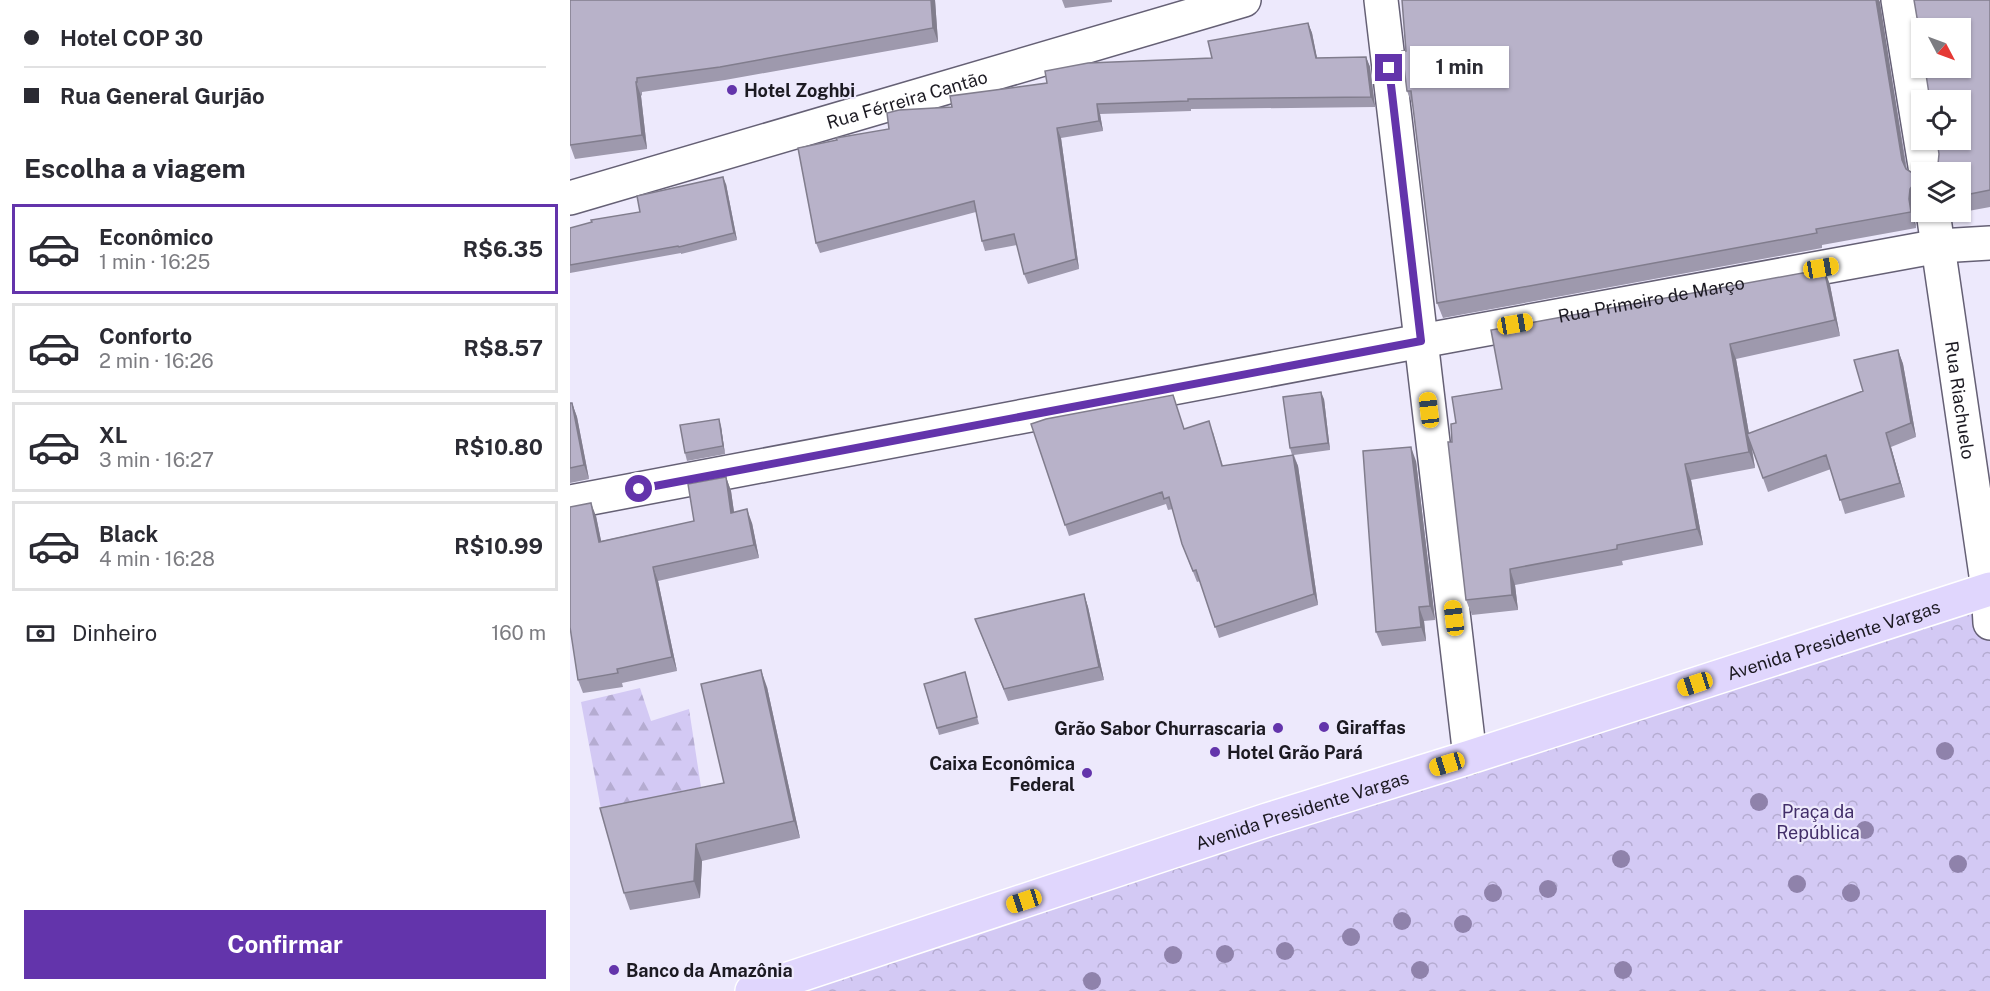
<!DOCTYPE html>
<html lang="pt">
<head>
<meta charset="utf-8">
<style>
	:root { --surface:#fff; --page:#f2f2f3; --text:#2b2b33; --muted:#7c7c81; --line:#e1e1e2; --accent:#6334ab }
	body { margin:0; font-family:"Public Sans",sans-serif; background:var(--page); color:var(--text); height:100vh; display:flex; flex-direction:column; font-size:22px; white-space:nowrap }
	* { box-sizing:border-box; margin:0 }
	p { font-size:20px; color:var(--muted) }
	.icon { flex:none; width:33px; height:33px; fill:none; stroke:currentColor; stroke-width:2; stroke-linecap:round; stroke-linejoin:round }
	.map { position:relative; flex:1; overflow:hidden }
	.panel { display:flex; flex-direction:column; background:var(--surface); width:570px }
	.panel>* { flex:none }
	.hud { display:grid; align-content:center; height:132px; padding:0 24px; background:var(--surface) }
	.needle { width:39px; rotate:131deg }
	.buttons { position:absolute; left:1341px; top:18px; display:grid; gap:12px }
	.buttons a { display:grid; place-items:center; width:60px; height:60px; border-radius:0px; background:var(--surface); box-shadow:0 2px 4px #0004; font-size:30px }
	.end { position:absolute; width:27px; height:27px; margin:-14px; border:8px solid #6334ab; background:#fff; box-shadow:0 0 0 3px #fff }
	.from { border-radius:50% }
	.bubble { position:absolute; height:42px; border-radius:0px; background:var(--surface); box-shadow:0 2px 4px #0004; font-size:20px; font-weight:700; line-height:42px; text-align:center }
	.car { position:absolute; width:18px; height:36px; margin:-18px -9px; border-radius:8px; box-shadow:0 0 4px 2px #0007; background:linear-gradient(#f5c518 24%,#345 0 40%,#f5c518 0 76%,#345 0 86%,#f5c518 0) }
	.hud b { display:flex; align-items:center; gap:21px; height:57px; font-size:22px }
	.hud b+b { border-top:2px solid var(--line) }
	.hud i { width:15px; height:15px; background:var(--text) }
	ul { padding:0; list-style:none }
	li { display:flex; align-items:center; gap:18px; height:90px; margin:0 12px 9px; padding:0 12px; border:3px solid var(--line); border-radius:0px }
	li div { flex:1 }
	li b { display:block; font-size:22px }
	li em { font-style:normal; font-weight:700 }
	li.on { border-color:var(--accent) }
	li>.icon { width:54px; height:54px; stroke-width:1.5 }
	h2 { padding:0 24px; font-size:27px; line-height:72px }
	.pay { display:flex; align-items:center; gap:15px; height:66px; padding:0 24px; font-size:22px }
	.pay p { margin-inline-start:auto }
	.button { display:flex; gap:12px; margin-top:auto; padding:12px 24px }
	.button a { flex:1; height:69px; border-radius:0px; background:var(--accent); color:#fff; font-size:24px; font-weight:700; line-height:69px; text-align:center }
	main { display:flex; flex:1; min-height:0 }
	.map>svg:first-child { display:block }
</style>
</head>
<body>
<main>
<section class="panel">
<div class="hud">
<b><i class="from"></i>Hotel COP 30</b>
<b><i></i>Rua General Gurjão</b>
</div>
<h2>Escolha a viagem</h2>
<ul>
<li class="on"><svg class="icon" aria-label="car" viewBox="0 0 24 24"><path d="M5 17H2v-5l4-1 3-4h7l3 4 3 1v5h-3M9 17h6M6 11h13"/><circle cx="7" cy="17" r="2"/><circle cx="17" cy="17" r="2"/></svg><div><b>Econômico</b><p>1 min · 16:25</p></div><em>R$6.35</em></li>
<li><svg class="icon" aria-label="car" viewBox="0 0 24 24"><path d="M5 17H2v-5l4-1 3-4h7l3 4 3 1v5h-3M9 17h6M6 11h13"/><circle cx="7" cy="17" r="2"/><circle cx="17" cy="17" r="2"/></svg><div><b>Conforto</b><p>2 min · 16:26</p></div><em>R$8.57</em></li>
<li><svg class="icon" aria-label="car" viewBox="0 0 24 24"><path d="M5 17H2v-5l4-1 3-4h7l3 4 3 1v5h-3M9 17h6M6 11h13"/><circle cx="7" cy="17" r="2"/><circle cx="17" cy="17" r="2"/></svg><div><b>XL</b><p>3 min · 16:27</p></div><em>R$10.80</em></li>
<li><svg class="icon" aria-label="car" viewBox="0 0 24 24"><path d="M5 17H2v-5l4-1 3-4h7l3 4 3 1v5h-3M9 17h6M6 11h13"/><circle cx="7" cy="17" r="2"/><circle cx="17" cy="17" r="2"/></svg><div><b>Black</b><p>4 min · 16:28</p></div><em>R$10.99</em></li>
</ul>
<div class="pay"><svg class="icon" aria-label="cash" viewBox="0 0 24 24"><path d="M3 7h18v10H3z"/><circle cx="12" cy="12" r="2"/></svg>Dinheiro<p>160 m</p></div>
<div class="button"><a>Confirmar</a></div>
</section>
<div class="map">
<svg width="1420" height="991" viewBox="0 0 1420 991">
	<defs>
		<pattern id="forest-firs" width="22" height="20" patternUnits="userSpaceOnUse" patternTransform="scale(1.5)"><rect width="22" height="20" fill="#d3c9f4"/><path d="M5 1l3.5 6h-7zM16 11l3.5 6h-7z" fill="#b5acd1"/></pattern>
		<pattern id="park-crowns" width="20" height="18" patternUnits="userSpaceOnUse" patternTransform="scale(1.5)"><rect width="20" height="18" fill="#d3c9f4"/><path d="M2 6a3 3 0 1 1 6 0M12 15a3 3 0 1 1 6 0" fill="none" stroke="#b5acd1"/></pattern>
	</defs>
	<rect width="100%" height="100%" fill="#ede9fc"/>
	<!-- forest -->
	<path fill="url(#forest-firs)" d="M70,688l11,33 38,-12 12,78 -100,22 -20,-107z"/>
	<!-- park -->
	<path fill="url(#park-crowns)" d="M1418,589l2,34v368h-1238z"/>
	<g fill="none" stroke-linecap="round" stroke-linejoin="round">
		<!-- street casing -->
		<g stroke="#656075" stroke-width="36">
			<g id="street">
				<path d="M811,0l89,757"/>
				<path d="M1328,0l28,172"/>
				<path id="s1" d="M0,198l674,-198"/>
				<path id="s2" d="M1363,212l55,377"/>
				<path id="s3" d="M0,502l851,-161 518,-95 51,-3"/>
			</g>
		</g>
		<!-- secondary casing -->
		<g stroke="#656075" stroke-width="36">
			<path id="secondary" d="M1418,589l2,34"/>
		</g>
		<!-- primary casing -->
		<g stroke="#fff" stroke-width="36">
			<g id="primary">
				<path id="s4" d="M182,991l515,-171 203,-63 520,-168"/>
			</g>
		</g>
		<!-- street -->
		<use href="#street" stroke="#fff" stroke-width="33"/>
		<!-- secondary -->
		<use href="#secondary" stroke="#fff" stroke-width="33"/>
		<!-- primary -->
		<use href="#primary" stroke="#e0d6fd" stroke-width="33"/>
	</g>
	<!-- trees -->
	<g fill="#8f82ab">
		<circle cx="1375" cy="751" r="9"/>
		<circle cx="1189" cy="802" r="9"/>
		<circle cx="1295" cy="830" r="9"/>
		<circle cx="1051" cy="859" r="9"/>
		<circle cx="1388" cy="864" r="9"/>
		<circle cx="1227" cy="884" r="9"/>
		<circle cx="978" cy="889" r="9"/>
		<circle cx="923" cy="893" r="9"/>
		<circle cx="1281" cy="893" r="9"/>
		<circle cx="832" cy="921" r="9"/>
		<circle cx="893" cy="924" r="9"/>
		<circle cx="781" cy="937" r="9"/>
		<circle cx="715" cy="951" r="9"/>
		<circle cx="655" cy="954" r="9"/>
		<circle cx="603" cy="955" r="9"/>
		<circle cx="850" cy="970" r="9"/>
		<circle cx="1053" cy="970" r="9"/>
		<circle cx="522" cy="981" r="9"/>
	</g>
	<!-- wall -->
	<path fill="#9e99ad" d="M0,0h365l3,42 -213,38 -83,12v3l-1,1 6,53 -72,10 -5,-14z
		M492,0h50v2l-47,6z
		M832,0h477l28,169 7,5 8,1v22l-6,8 -2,9 2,14 -94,17v3l-379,70 -6,-15 -24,-197 -6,-15 -1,-40z
		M1420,0v207l-38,7 -1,-2h9v-40l-28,-1 6,-7z
		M738,23l4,10 5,25 49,-1 4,10 5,40 -184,2v2l-91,3 3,17 -42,7 18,131 -51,15 -4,-10 -7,-29 -32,6 -3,-10 -6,-29 -156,41 -4,-10 73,-114 63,-22 95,-24 165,-25z
		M156,184l11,56 -56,14v-1l-111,20v-45l70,-16z
		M1254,269l6,16 10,51 -104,23 13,75 114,-43 35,-41 5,14 13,73 -25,10 14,50 -60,17 -14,-45 -63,23 -16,-44 3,20 -64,12 12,65 -81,16 1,4 -108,20 3,25 -46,5 -6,-15 -14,-158 4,-19 46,-34z
		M603,395l11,34 29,3 10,34 69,-11 -2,-7 34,-49 6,51 -36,5 4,11 20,139 -99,33 -19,-57 -3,1 -15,-38 -9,-35 -5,1 -2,-6 -97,32 -38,-112z
		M0,403h2l5,14 12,62 -19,4z
		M151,426l4,28 -38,7 -2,-8z
		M846,461l19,159 -11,1 2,20 -44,5 -6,-14z
		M156,477l5,14 3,21 18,11 7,35 -101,23 19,90 -55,12 1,4 -40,6 -5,-13 18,-164 5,25 93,-20z
		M514,594l4,13 16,73 -96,21 -33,-82z
		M395,672l14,52 -40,11 -2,-7z
		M197,687l33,151 -98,23 -2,37 -70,12 -6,-17 100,-110z"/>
	<!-- shaded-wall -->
	<path fill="#817d8d" d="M361,0h4l3,42 -5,-14z
		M1306,0h3l1,2 27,173 -5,-15z
		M738,23l4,10 7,35 -3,-10z
		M796,57l4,10 5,40 -4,-10z
		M66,82l5,14 6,53 -5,-14z
		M527,104l3,10 3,17 -4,-10z
		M487,128l4,10 18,131 -3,-10z
		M153,177l3,7 11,56 -3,-7z
		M1345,182l6,16 -5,7 -2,9 2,14 -5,-16 -2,-13 1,-10z
		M1254,269l6,16 10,51 -5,-16z
		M1160,344l6,15 19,109 -6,-16z
		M1328,350l5,14 13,73 -5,-14z
		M751,392l3,7 6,51 -2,-7z
		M2,403l5,14 12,62 -5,-14z
		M149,419l2,7 4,28 -2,-8z
		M1316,433l5,14 14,50 -5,-14z
		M841,447l5,14 19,159 -5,-14z
		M723,455l5,11 20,139 -4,-11z
		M1115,464l6,16 12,65 -6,-16z
		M156,477l5,14 5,35 -5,-13z
		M21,503l5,13 8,39 -5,-13z
		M177,509l5,14 7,35 -5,-13z
		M83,567l5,14 19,90 -5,-14z
		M940,569l5,16 3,25 -6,-15z
		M514,594l4,13 16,73 -5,-13z
		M849,607l5,14 2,20 -5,-14z
		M191,670l6,17 33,151 -6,-17z
		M126,844l6,17 -2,37 -6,-17z"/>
	<!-- building -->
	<path fill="#b8b2c9" stroke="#817d8d" stroke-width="1.5" d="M0,0h361l2,28 -213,39 -83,11v4h-1l6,53 -72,10z
		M832,0h474l26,160 4,9 8,5 8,1v4l-7,3 -5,7 -1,10 2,13 -95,17 1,4 -380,70 -26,-212h-4l-5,-40h4z
		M1344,0h76v190l-30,6v-24h-31l3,-1 6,-7 1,-10 -2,-14h23v-40h-30l-5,-32h35v-40h-38v19z
		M738,23l8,35 50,-1 5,40 -183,2v2l-91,3 2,17 -42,7 19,131 -52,15 -10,-40 -32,7 -8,-40 -158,42 -18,-95 39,-8 -1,-2 53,-9 -2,-16 12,-3 53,-3 -2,-11 97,-13 -2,-12 43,-8 124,-5 -4,-17z
		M153,177l11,56 -55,14 -1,-1 -108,19v-37l22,-6 -1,-2 49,-8 -3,-16z
		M1254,269l11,51 -105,24 19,108 -64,12 12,65 -80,16v4l-107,20 2,26 -46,5 -18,-158h4l-1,-18 5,-1 -4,-26 50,-8 -11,-59z
		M1328,350l13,73 -25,10 14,50 -60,17 -14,-45 -63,23 -16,-44 116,-43 -9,-31z
		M751,392l7,51 -38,5 -7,-51z
		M603,395l11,34 25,-8 13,45 71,-11 21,139 -99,33 -19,-57 -3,1 -11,-27 -13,-47 -5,2 -2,-7 -97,33 -34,-101 15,-5z
		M0,403h2l12,62 -14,3z
		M149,419l4,27 -38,7 -5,-28z
		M841,447l19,159 -11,1 2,20 -45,5 -13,-181z
		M156,477l5,36 16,-4 7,36 -101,22 19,90 -55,12 1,4 -40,7 -8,-53v-120l21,-4 8,39 95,-21 -6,-37z
		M514,594l15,73 -95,22 -29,-70z
		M191,670l33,151 -98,23 -2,37 -70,12 -24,-85 124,-25 -23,-99z
		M395,672l12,45 -40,11 -13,-44z"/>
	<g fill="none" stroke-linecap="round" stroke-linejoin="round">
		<!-- route -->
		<path stroke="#6334ab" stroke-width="8" d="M69,489l782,-148 -32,-273"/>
	</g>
	<!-- markers -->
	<g fill="#6334ab" stroke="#ede9fc" stroke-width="2">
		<circle cx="162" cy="90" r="6"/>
		<circle cx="754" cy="727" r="6"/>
		<circle cx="708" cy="728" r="6"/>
		<circle cx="645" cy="752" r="6"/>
		<circle cx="517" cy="773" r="6"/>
		<circle cx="44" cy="970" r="6"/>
	</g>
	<g text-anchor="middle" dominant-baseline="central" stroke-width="4.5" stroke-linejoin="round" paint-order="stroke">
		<!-- poi labels -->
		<g font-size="18" font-weight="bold" fill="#1c1a22" stroke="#ede9fc" text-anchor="start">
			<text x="174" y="90">Hotel Zoghbi</text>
			<text x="766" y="727">Giraffas</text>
			<text x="696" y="728" text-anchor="end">Grão Sabor Churrascaria</text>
			<text x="657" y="752">Hotel Grão Pará</text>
			<text x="505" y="763" text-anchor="end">Caixa Econômica<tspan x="505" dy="21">Federal</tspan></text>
			<text x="56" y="970">Banco da Amazônia</text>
		</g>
		<!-- street labels -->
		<g font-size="18" fill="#1c1a22" stroke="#ede9fc">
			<text stroke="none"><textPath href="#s1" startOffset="351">Rua Férreira Cantão</textPath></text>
			<text stroke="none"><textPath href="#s3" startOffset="1100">Rua Primeiro de Março</textPath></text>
			<text stroke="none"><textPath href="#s2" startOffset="190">Rua Riachuelo</textPath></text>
			<text stroke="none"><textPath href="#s4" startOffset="1137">Avenida Presidente Vargas</textPath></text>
			<text stroke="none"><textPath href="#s4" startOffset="579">Avenida Presidente Vargas</textPath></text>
		</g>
		<!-- park labels -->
		<g font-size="18" fill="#422e69" stroke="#ede9fc">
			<text x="1248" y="811">Praça da<tspan x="1248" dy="21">República</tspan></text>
		</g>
	</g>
</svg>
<div class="buttons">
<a><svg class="needle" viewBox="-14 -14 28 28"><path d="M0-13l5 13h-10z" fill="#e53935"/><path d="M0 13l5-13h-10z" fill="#7c7c81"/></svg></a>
<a><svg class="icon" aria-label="locate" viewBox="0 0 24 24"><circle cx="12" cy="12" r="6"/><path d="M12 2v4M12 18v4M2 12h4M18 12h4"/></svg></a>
<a><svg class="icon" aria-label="layers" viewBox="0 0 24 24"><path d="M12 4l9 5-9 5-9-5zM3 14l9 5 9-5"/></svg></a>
</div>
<i class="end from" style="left:69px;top:489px"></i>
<i class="end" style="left:819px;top:68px"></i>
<div class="bubble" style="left:840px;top:46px;width:99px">1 min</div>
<i class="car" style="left:1251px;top:268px;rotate:80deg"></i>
<i class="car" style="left:945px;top:324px;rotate:80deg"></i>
<i class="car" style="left:859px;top:410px;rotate:353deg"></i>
<i class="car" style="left:884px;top:618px;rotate:353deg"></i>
<i class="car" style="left:1125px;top:684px;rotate:252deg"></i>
<i class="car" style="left:877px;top:764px;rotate:253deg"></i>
<i class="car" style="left:454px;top:901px;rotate:252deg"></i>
</div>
</main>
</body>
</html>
